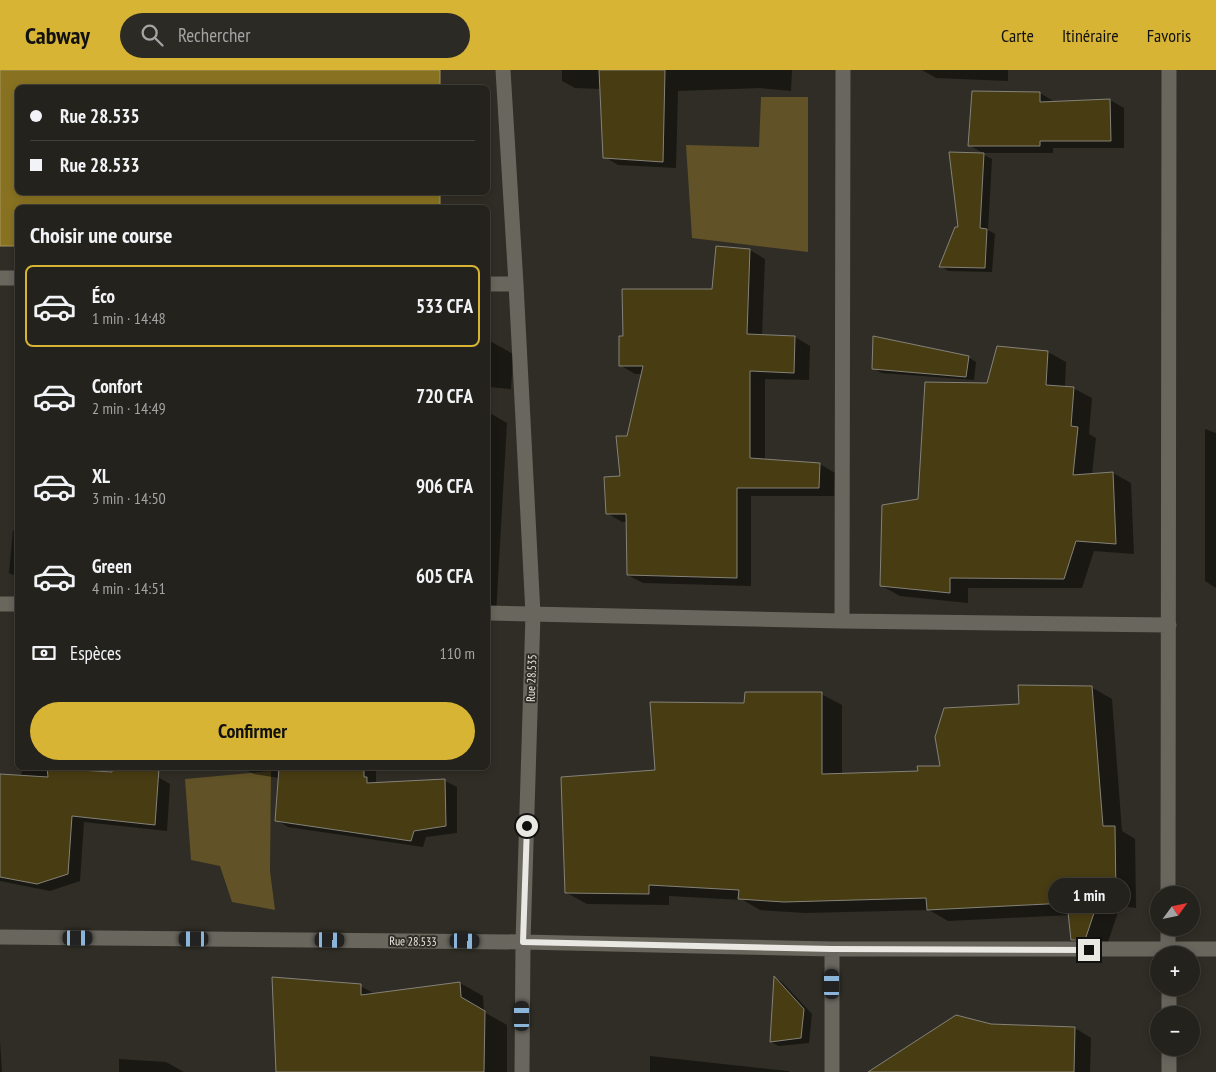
<!DOCTYPE html>
<html lang="fr">
<head>
<meta charset="utf-8">
<style>
	:root { --surface:#23221c; --page:#2b2a25; --text:#f1f3f6; --muted:#a3a4a3; --line:#403f3b; --accent:#d7b434 }
	body { margin:0; font-family:"PT Sans Narrow",sans-serif; background:var(--page); color:var(--text); height:100vh; display:flex; flex-direction:column; font-size:19px; white-space:nowrap }
	* { box-sizing:border-box; margin:0 }
	p { font-size:16px; color:var(--muted) }
	.icon { flex:none; width:28px; height:28px; fill:none; stroke:currentColor; stroke-width:2; stroke-linecap:round; stroke-linejoin:round }
	.map { position:relative; flex:1; overflow:hidden }
	.side { position:absolute; left:15px; top:135px; width:475px; height:565px; display:flex; flex-direction:column; background:var(--surface); border-radius:8px; box-shadow:0 2px 8px #0003,0 0 0 1px var(--line) }
	.side>* { flex:none }
	.guide { position:absolute; left:15px; top:15px; width:475px; height:110px; border-radius:8px; box-shadow:0 2px 8px #0003,0 0 0 1px var(--line); display:grid; align-content:center; height:110px; padding:0 15px; background:var(--surface) }
	.needle { width:32px; rotate:57deg }
	.controls { position:absolute; left:1150px; top:816px; display:grid; gap:10px }
	.controls a { display:grid; place-items:center; width:50px; height:50px; border-radius:50%; background:var(--surface); box-shadow:0 2px 8px #0003,0 0 0 1px var(--line); font-size:25px }
	.end { position:absolute; width:22px; height:22px; margin:-11px; border:6px solid #e9e8e3; background:#111; box-shadow:0 0 0 2px #111 }
	.from { border-radius:50% }
	.bubble { position:absolute; height:35px; border-radius:18px; background:var(--surface); box-shadow:0 2px 8px #0003,0 0 0 1px var(--line); font-size:16px; font-weight:800; line-height:35px; text-align:center }
	.car { position:absolute; width:15px; height:30px; margin:-15px -8px; border-radius:6px; box-shadow:0 0 4px 1px #0007; background:linear-gradient(#222 24%,#8ab4d8 0 40%,#222 0 76%,#8ab4d8 0 86%,#222 0) }
	.guide b { display:flex; align-items:center; gap:18px; height:48px; font-size:19px }
	.guide b+b { border-top:1px solid var(--line) }
	.guide i { width:12px; height:12px; background:var(--text) }
	ul { padding:0; list-style:none }
	li { display:flex; align-items:center; gap:15px; height:82px; margin:0 10px 8px; padding:0 5px; border:2px solid transparent; border-radius:8px }
	li div { flex:1 }
	li b { display:block; font-size:19px }
	li em { font-style:normal; font-weight:800 }
	li.on { border-color:var(--accent) }
	li>.icon { width:45px; height:45px; stroke-width:1.5 }
	h2 { padding:0 15px; font-size:22px; line-height:60px }
	.pay { display:flex; align-items:center; gap:12px; height:55px; padding:0 15px; font-size:19px }
	.pay p { margin-inline-start:auto }
	.action { display:flex; gap:10px; margin-top:auto; padding:10px 15px }
	.action a { flex:1; height:58px; border-radius:30px; background:var(--accent); color:#111; font-size:20px; font-weight:800; line-height:58px; text-align:center }
	header { display:flex; align-items:center; gap:30px; box-sizing:border-box; height:70px; padding:0 25px; background:var(--accent); color:#111 }
	header strong { font-size:24px }
	nav { display:flex; gap:28px; margin-inline-start:auto; font-size:18px }
	.search { width:350px; height:45px; background:var(--page); display:flex; align-items:center; gap:12px; box-sizing:border-box; padding:0 18px; border-radius:28px; color:var(--muted); font-size:19px }
	.map>svg:first-child { display:block }
</style>
</head>
<body>
<header>
<strong>Cabway</strong>
<div class="search"><svg class="icon" aria-label="search" viewBox="0 0 24 24"><circle cx="10" cy="10" r="6"/><path d="M15 15l6 6"/></svg>Rechercher</div>
<nav><a>Carte</a><a>Itinéraire</a><a>Favoris</a></nav>
</header>
<div class="map">
<svg width="1216" height="1002" viewBox="0 0 1216 1002">
	<rect width="100%" height="100%" fill="#2f2d25"/>
	<!-- green -->
	<path fill="#615327" d="M761,27h47v155l-116,-14 -6,-93 73,2z
		M271,701l-1,100 5,39 -43,-8 -12,-36 -29,-6 -6,-81z"/>
	<!-- water -->
	<path fill="#887222" stroke="#a5955c" d="M0,0h440v18h-422v104h422v15l-422,1 -1,38h-17z"/>
	<!-- shadow -->
	<path fill="#0007" d="M562,0h230l-1,21 -31,-3 -82,3 -2,77 -58,-3 -13,-8 -4,-68 -26,-1 -13,-7z
		M922,0h86v11l-72,-3z
		M1040,23l13,8v1l57,-2 14,8v40h-71v5h-70l-14,-8z
		M984,85l8,4 -4,71 7,4 -3,38 -44,-1 -7,-5 19,-37z
		M717,178l33,2 15,9 -3,77 33,1 15,9 -1,34 -44,-1v81l55,4 15,9 -1,23h-83v90l-108,-3 -15,-8 -1,-53h-5l-15,-9 14,-35 21,-104h-7l-15,-9 5,-28 88,-47z
		M488,270l25,14 -2,35 -23,-2z
		M1048,282l18,10 -1,25 8,1 19,10 -3,36 7,4 -4,36 21,-1 18,10 3,71 -40,-3 -12,37h-114v15l-68,-7 -18,-10 38,-86 68,-115z
		M968,287l8,5 -2,18 -92,-7 -8,-4z
		M488,342l19,11 -11,191h-8z
		M1205,359l11,4v155l-11,-7z
		M13,460l5,1v46l-9,-4z
		M1091,617l21,12 10,132 13,8 1,69 -16,-2 -15,45h-13l-20,-12 -3,-24 -121,6 -19,-11 -124,3 -45,-3 -17,-10 -74,-4v9l-82,-1 -20,-11 90,-121 89,-68 75,-10 21,11v69l77,-2 23,-5 78,-62z
		M22,698h125v8l11,1 12,7 -3,47 -83,-9 -4,59 -30,10 -50,-10v-106l21,2z
		M242,698h134v16l69,-3 12,6v46l-31,4 -3,10 -135,-20 -12,-7 3,-42 -25,-4z
		M775,908l7,4 30,32 -3,29 -30,3 -8,-4z
		M460,913l23,13 1,16 23,13v47h-230l83,-86 15,8z
		M991,955l84,3 16,10 -1,34h-186z
		M0,971l2,31h-2z
		M650,986l138,15 2,1h-140z
		M119,989l47,3 18,10h-65z"/>
	<!-- building -->
	<path fill="#483c13" stroke="#848279" d="M599,0h66l-2,92 -60,-4z
		M972,21l68,1v10l70,-3 1,42h-71v5h-72z
		M949,82l35,1 -4,75 7,1 -2,39 -46,-1 16,-40h3z
		M716,176l34,3 -3,85 48,2 -1,37 -44,-2v87l70,5 -1,25h-82v90l-110,-3 -1,-61h-20l-2,-37 16,-1 -4,-40h11l16,-70h-24v-30h4l-1,-47h90z
		M873,266l96,20 -3,21 -94,-8z
		M997,276l51,5 -2,34 28,2 -3,39 7,1 -5,48 40,-3 3,72 -40,-3 -12,38 -114,-1v15l-70,-7 2,-81 36,-6 7,-117 62,1z
		M1018,615l74,1 11,140h12l1,71 -16,-2 -15,45h-14l-4,-37 -140,7 -1,-12 -142,4 -46,-3 1,-9 -90,-5v9l-84,-1 -4,-116 94,-7 -5,-68 94,1 1,-11h77v82l96,-3 -1,-5h23l-5,-29 9,-29 75,-4z
		M47,698l65,4v-4h47l-4,57 -83,-9 -4,58 -31,10 -37,-7v-103l48,3z
		M279,698h85v9h3v6l78,-4 1,47 -32,5 -3,10 -136,-20z
		M774,906l30,33 -3,29 -31,4z
		M272,907l89,7v11l99,-13 1,15 24,14 -1,61h-208z
		M956,945l35,9 84,3 -1,45h-206z"/>
	<g fill="none" stroke-linecap="round" stroke-linejoin="round">
		<!-- minor -->
		<path stroke="#68665d" stroke-width="15" d="M503,0l13,214 17,330 -10,328 -1,130
			M0,208h18
			M488,214h28
			M0,534h18
			M488,543l354,8 327,4
			M842,551l1,-551
			M1168,825l1,-825
			M1168,858v27
			M0,867l523,5 309,7h384
			M832,879v123
			M1169,918v27
			M1169,978v24"/>
	</g>
	<g fill="none" stroke-linecap="round" stroke-linejoin="round">
		<!-- route -->
		<path stroke="#e9e8e3" stroke-width="6" d="M527,756l-4,116 309,7 257,1"/>
	</g>
	<g text-anchor="middle" dominant-baseline="central" stroke-width="4" stroke-linejoin="round" paint-order="stroke">
		<!-- street labels -->
		<g font-size="12" fill="#e9e8e3" stroke="#2f2d25">
			<text transform="translate(531 608) rotate(-88)">Rue 28.535</text>
			<text transform="translate(413 871) rotate(1)">Rue 28.533</text>
		</g>
	</g>
</svg>
<div class="controls">
<a><svg class="needle" viewBox="-14 -14 28 28"><path d="M0-13l5 13h-10z" fill="#e53935"/><path d="M0 13l5-13h-10z" fill="#a3a4a3"/></svg></a>
<a>+</a>
<a>−</a>
</div>
<i class="end from" style="left:527px;top:756px"></i>
<i class="end" style="left:1089px;top:880px"></i>
<div class="bubble" style="left:1048px;top:808px;width:82px">1 min</div>
<i class="car" style="left:78px;top:868px;rotate:90deg"></i>
<i class="car" style="left:194px;top:869px;rotate:270deg"></i>
<i class="car" style="left:330px;top:870px;rotate:91deg"></i>
<i class="car" style="left:465px;top:871px;rotate:91deg"></i>
<i class="car" style="left:832px;top:914px;rotate:0deg"></i>
<i class="car" style="left:522px;top:946px;rotate:0deg"></i>
<div class="guide">
<b><i class="from"></i>Rue 28.535</b>
<b><i></i>Rue 28.533</b>
</div>
<section class="side">
<h2>Choisir une course</h2>
<ul>
<li class="on"><svg class="icon" aria-label="car" viewBox="0 0 24 24"><path d="M5 17H2v-5l4-1 3-4h7l3 4 3 1v5h-3M9 17h6M6 11h13"/><circle cx="7" cy="17" r="2"/><circle cx="17" cy="17" r="2"/></svg><div><b>Éco</b><p>1 min · 14:48</p></div><em>533 CFA</em></li>
<li><svg class="icon" aria-label="car" viewBox="0 0 24 24"><path d="M5 17H2v-5l4-1 3-4h7l3 4 3 1v5h-3M9 17h6M6 11h13"/><circle cx="7" cy="17" r="2"/><circle cx="17" cy="17" r="2"/></svg><div><b>Confort</b><p>2 min · 14:49</p></div><em>720 CFA</em></li>
<li><svg class="icon" aria-label="car" viewBox="0 0 24 24"><path d="M5 17H2v-5l4-1 3-4h7l3 4 3 1v5h-3M9 17h6M6 11h13"/><circle cx="7" cy="17" r="2"/><circle cx="17" cy="17" r="2"/></svg><div><b>XL</b><p>3 min · 14:50</p></div><em>906 CFA</em></li>
<li><svg class="icon" aria-label="car" viewBox="0 0 24 24"><path d="M5 17H2v-5l4-1 3-4h7l3 4 3 1v5h-3M9 17h6M6 11h13"/><circle cx="7" cy="17" r="2"/><circle cx="17" cy="17" r="2"/></svg><div><b>Green</b><p>4 min · 14:51</p></div><em>605 CFA</em></li>
</ul>
<div class="pay"><svg class="icon" aria-label="cash" viewBox="0 0 24 24"><path d="M3 7h18v10H3z"/><circle cx="12" cy="12" r="2"/></svg>Espèces<p>110 m</p></div>
<div class="action"><a>Confirmer</a></div>
</section>
</div>
</body>
</html>
